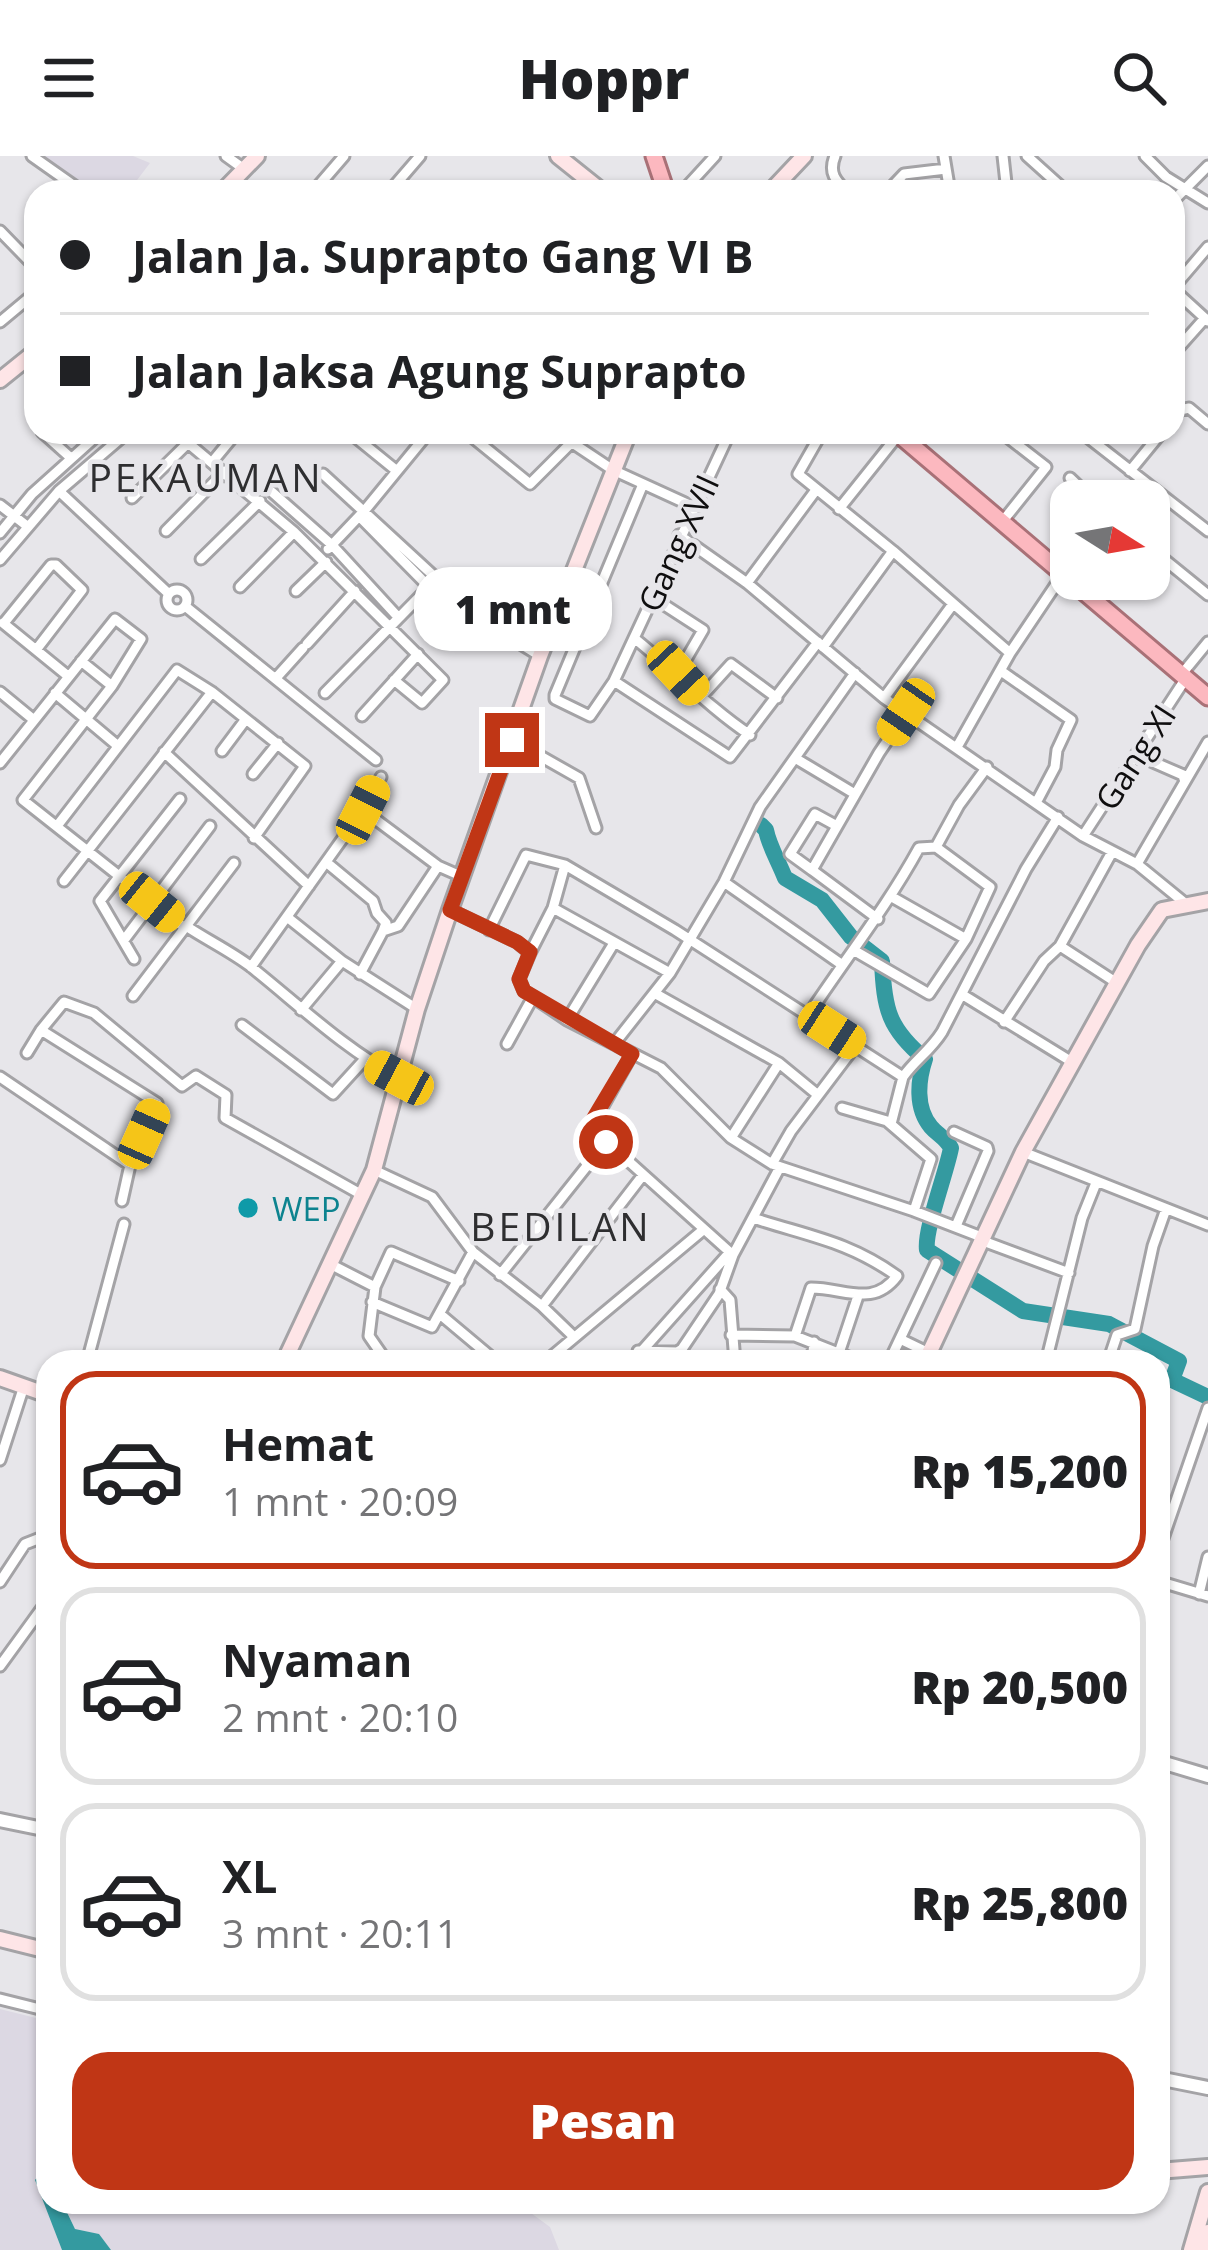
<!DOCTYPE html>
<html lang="id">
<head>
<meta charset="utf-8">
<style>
	:root { --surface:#fff; --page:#f2f2f2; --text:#202124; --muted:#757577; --line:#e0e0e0; --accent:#c03615 }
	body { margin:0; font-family:"Open Sans",sans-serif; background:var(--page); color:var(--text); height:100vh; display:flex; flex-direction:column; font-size:45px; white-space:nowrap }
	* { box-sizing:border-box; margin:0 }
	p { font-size:39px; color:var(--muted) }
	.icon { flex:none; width:66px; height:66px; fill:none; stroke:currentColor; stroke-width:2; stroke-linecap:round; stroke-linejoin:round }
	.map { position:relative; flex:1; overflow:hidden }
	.panel { position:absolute; left:36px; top:1194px; width:1134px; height:864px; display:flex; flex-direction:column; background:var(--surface); border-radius:36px; box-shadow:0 3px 9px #0004 }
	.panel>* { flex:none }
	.banner { position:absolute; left:24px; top:24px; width:1161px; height:264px; border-radius:36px; box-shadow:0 3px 9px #0004; display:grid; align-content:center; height:264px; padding:0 36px; background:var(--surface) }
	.needle { width:78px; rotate:101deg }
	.tools { position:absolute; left:1050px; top:324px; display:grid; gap:24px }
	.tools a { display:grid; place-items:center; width:120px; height:120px; border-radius:24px; background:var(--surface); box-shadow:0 3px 9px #0004; font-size:60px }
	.end { position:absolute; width:54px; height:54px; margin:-27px; border:15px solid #c03615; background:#fff; box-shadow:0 0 0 6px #fff }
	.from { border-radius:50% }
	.bubble { position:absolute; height:84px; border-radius:36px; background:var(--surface); box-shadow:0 3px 9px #0004; font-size:39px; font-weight:800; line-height:84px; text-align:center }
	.car { position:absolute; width:36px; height:72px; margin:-36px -18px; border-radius:15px; box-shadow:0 0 9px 3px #0007; background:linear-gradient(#f5c518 24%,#345 0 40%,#f5c518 0 76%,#345 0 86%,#f5c518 0) }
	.banner b { display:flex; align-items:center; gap:42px; height:114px; font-size:45px }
	.banner b+b { border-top:3px solid var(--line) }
	.banner i { width:30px; height:30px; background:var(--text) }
	ul { padding:21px 0 0; list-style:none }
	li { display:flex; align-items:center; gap:36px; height:198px; margin:0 24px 18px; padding:0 12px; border:6px solid var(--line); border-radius:36px }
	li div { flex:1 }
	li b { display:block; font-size:45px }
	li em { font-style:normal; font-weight:800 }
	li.active { border-color:var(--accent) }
	li>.icon { width:108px; height:108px; stroke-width:1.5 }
	.primary-button { display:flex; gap:24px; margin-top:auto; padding:24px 36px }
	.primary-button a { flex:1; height:138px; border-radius:36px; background:var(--accent); color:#fff; font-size:48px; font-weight:800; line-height:138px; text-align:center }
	header { display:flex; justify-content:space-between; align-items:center; height:156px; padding:0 36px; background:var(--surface); font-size:54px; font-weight:800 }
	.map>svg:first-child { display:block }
</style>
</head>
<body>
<header><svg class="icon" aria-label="menu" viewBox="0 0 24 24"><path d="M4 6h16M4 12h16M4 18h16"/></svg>Hoppr<svg class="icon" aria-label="search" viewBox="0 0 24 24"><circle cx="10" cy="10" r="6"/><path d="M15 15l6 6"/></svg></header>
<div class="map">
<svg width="1208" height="2094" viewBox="0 0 1208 2094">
	<rect width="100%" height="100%" fill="#e7e6ea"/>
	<!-- built -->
	<path fill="#dcd8e3" d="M44,0h89l17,7 -22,29h-32z
		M0,1853l48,12v153l-2,-5 -10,11 26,70h-62z
		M62,2046h454l34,25 9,23h-448l-13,-16 -23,-5z"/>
	<!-- water -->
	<path fill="#349aa0" d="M45,2012l3,34h14l13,27 24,5 12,16h-49l-27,-70z"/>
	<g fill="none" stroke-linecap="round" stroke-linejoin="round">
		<!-- river -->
		<path stroke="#349aa0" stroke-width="16" d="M761,669l5,5c3,16 13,32 19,48l37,22 29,37 31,24c2,49 7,68 43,98 -7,21 -10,49 6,68 7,8 15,11 20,21 -5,26 -27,83 -24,102l96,61 86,13 70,37 -7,19 36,17"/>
		<!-- minor casing -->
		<g stroke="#a4a3a6" stroke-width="15">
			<path id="minor" d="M32,0l51,36
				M226,0l18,13
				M835,0c-7,17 1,25 12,36
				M944,0l6,36
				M1003,0l4,36
				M1027,0l40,36
				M1145,0l21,21 42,26
				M313,36l31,-36
				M389,36l31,-36
				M682,36l33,-36
				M887,36l17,-18 42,-5
				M1028,36l35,-3
				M1173,45l35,-35
				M0,75l36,37
				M1173,132l35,-41
				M1173,133l35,32
				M0,166l36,-30
				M1173,198l32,-36
				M1173,263l7,-9 9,-2 19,16
				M42,276l29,26
				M175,276l119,100 149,148 -21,23 -28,-23
				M349,276l48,39
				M466,276l64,52 40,-40
				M556,276l57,38 81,37
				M822,276l-24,42 95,77 117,102
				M1001,276l45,35 -44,55
				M1081,276l127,99
				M213,305l24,-29
				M1130,315l32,-39
				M323,318l113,104 108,69
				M1070,322l24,23
				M643,328l-88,211v4l35,17 24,-35 116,-249
				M59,335l110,103
				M272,336l60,53 66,72
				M132,342l58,-57
				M0,349l27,21
				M839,353l60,-75
				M360,361l69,70 111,69
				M166,375l59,-60
				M0,377l32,-39 69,-62
				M679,379l68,48 137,115 199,138 54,28 49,40
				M1149,391l59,48
				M328,393l37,-39 64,-78
				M201,403l59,-58
				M0,404l59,-69 69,-59
				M747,427l69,-93
				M240,431l54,-55
				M167 444a10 10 0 1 1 20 0a10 10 0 1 1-20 0Z
				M296,435l30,-29
				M652,441l51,33 -25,43
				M185,450l191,154
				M3,467l65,53
				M4,467l47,-58h5l26,25 -46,60
				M634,482c40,32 74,69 116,97
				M307,488l48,-53
				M823,491l70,-96
				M81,505l31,25
				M1001,515l70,49 -14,30 -2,17 -18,34
				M1181,519l27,-33
				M276,522l27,-30
				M614,525l116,76 88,-115
				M0,536l34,28
				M55,537l63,53
				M325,537l105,-107
				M701,541l30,-33 46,34
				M884,542l69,-94
				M362,560l56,-62
				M512,584l67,38 17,50
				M957,591l53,-94 53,-79
				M222,595l24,-32
				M164,596l145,134
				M1137,599l46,20 1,4
				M795,602l60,36
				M0,607l115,-144 26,20 -29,47 -89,114 162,128
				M253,618l25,-31
				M363,654l75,56 25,11
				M57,670l120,-156 35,22 93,74 -51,72
				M1083,680l103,-158
				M326,706l47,39 4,12 9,10 -3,8
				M1137,708l71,-122
				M812,714l-22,-16 25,-40 22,12
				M64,725l148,-189
				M724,726l117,82
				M892,741l74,42
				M553,752l12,-43 110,65 228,147c12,-17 27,-26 39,-45l84,-163 32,-52
				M450,754l67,32 13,11 -11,26 5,12 43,29 94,48 70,70 41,26 142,47 70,27
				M287,761l55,44 75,48
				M878,763l-66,-49 67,-117 27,-40
				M186,770c21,14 44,25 64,40 49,39 93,82 149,112
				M489,774l37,-75 39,10
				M124,784l86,-114
				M1060,790l57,37
				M855,795l74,43 37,-55 24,-52 -54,-40
				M530,797l23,-45 117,65
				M134,803l-34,-58 80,-102
				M251,811l112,-157 18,-33
				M360,818l23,-43 15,-5 40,-60
				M656,838l123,69 39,32
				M963,839l109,67
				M133,840l101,-133
				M301,854l41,-49
				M809,858c37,-56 77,-106 110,-166l17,-1 23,-42 28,-38
				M567,864l47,-77
				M1004,866l40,-61 16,-15 52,-94
				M242,869l91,69 31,-34
				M507,888l26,-47
				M614,888l56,-71 54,-91 36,-75 95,-134
				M27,897l14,-23
				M632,898l-43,77 36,27 108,97
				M0,921l130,88
				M842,952l45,13 44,38 -17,52
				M891,968l12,-47
				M954,976l33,15 1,4 -32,75
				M731,982l48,-75
				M1023,996l185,73
				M772,1008l19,-33 65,-86
				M374,1014l58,27 41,55 69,54 31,30
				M122,1045l8,-36 27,-62 -116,-73 23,-28 30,11 88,73 14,-10 30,19 -1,23 139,78
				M753,1062c55,18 95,23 144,58 -24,32 -52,12 -86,12l-16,48
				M983,1085l86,32
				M332,1109l43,22
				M500,1119l106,-133
				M720,1133l10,11 5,62
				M372,1146l60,25 41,-75
				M542,1150l101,-131
				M441,1159l56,47
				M731,1179l64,1 66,26
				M900,1183l29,14
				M638,1195l39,1 5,-3 37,-55 14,-39 47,-88
				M87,1206l37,-138
				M387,1206l-18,-26 6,-49 16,-35 68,29
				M545,1206l158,-132
				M632,1206l98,-110
				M812,1206l2,-20
				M836,1206l22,-66
				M889,1206l47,-99
				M1046,1206l36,-144 14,-35
				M1108,1206l9,-27 18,-6 18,-83 13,-37
				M0,1304l24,-74
				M1158,1397l50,-145
				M1158,1425l50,15
				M0,1426l25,-38 23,-9
				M1199,1438l9,-37
				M0,1510l48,-66
				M0,1843l48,12"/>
		</g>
		<!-- tertiary casing -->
		<g stroke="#a4a3a6" stroke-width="18">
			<path id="tertiary" d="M1158,1605l50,15
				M0,1664l48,10
				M1158,1922l50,10"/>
		</g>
		<!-- secondary casing -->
		<g stroke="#a4a3a6" stroke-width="20">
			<path id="secondary" d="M558,0l45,36
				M222,36l35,-36
				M770,36l34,-36
				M0,224l36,-29
				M284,1206l90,-192 43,-161 33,-99 90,-254 89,-224
				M925,1206l98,-210 115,-207 24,-35 46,-9
				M0,1222l48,17
				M0,1783l48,12
				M1158,2015l50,-4
				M1191,2094l17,-58
				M1203,2094l5,-18"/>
		</g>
		<!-- trunk casing -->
		<g stroke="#a97177" stroke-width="21">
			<path id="trunk" d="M654,0l12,36
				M896,276l312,265"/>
		</g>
		<!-- minor -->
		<use href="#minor" stroke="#fff" stroke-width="9"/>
		<!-- tertiary -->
		<use href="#tertiary" stroke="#fff" stroke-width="12"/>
		<!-- secondary -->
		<use href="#secondary" stroke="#fee5e7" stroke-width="14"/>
		<!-- trunk -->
		<use href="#trunk" stroke="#fcb8bf" stroke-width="15"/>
	</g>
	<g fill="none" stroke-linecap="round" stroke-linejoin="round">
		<!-- route -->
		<path stroke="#c03615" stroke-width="15" d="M512,584l-62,170 67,32 13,10 -11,27 5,12 108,63 -43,72v5l17,11"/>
	</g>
	<!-- markers -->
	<circle fill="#0f9aa8" stroke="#e7e6ea" stroke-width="4.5" cx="248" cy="1052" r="12"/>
	<g text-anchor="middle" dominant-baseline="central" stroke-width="9" stroke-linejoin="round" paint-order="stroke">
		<!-- street labels -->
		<g font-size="33" fill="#0f0e0f" stroke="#e7e6ea">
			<text transform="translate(678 387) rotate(-65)">Gang XVII</text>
			<text transform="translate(1135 601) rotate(-57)">Gang XI</text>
		</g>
		<!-- culture labels -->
		<g font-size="33" fill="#0d838f" stroke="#e7e6ea" text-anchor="start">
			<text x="272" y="1052">WEP</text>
		</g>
		<!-- quarter labels -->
		<g font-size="39" letter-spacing="3" fill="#2e2e30" stroke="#e7e6ea">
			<text x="206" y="320">PEKAUMAN</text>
			<text x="561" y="1069">BEDILAN</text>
		</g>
	</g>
</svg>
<div class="tools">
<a><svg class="needle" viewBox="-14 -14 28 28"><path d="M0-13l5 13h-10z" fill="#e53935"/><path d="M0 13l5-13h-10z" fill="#757577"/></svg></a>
</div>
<i class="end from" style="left:606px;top:986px"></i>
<i class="end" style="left:512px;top:584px"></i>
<div class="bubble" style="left:414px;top:411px;width:198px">1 mnt</div>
<i class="car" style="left:678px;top:517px;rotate:137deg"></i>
<i class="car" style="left:906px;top:556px;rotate:214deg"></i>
<i class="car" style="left:363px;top:654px;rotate:27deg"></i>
<i class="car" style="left:152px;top:746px;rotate:129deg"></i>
<i class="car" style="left:832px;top:874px;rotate:123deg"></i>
<i class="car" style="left:399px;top:922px;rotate:298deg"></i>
<i class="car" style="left:144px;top:978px;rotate:24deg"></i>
<div class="banner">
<b><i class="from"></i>Jalan Ja. Suprapto Gang VI B</b>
<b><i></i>Jalan Jaksa Agung Suprapto</b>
</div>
<section class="panel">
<ul>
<li class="active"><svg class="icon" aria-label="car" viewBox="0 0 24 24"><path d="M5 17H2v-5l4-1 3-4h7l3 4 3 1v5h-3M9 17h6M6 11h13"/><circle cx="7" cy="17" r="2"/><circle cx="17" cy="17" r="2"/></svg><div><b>Hemat</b><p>1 mnt · 20:09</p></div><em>Rp 15,200</em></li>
<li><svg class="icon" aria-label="car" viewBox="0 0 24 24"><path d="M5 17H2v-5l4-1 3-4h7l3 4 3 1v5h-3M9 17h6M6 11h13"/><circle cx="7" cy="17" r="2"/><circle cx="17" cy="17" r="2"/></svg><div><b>Nyaman</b><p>2 mnt · 20:10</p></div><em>Rp 20,500</em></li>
<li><svg class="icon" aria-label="car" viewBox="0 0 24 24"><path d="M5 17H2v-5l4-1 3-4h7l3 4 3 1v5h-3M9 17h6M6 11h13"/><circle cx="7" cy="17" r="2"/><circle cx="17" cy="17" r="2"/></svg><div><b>XL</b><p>3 mnt · 20:11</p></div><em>Rp 25,800</em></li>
</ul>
<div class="primary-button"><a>Pesan</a></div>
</section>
</div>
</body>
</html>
